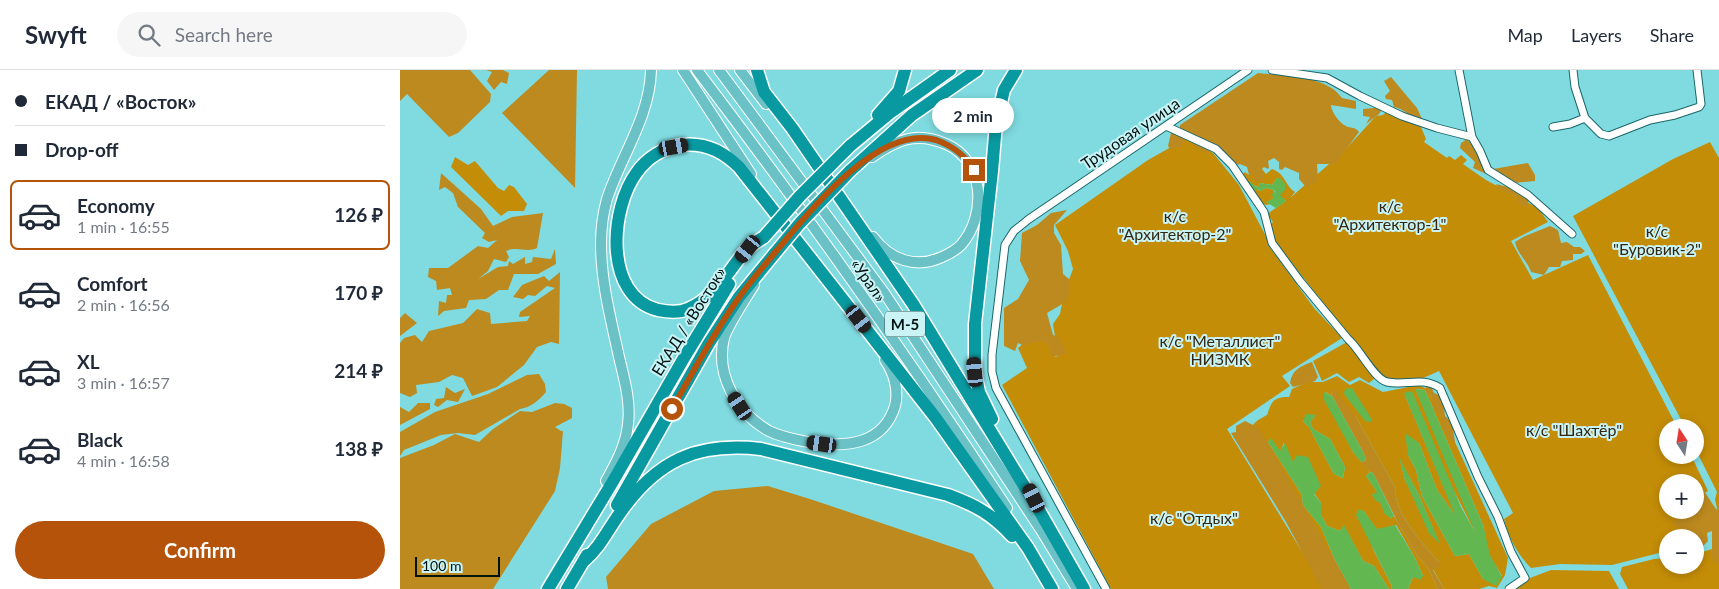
<!DOCTYPE html>
<html lang="en">
<head>
<meta charset="utf-8">
<style>
	:root { --surface:#fff; --page:#f6f6f7; --text:#1f2937; --muted:#747a83; --line:#e0e1e3; --accent:#b45309 }
	body { margin:0; font-family:Lato,sans-serif; background:var(--page); color:var(--text); height:100vh; display:flex; flex-direction:column; font-size:19px; white-space:nowrap }
	* { box-sizing:border-box; margin:0 }
	p { font-size:16px; color:var(--muted) }
	.icon { flex:none; width:28px; height:28px; fill:none; stroke:currentColor; stroke-width:2; stroke-linecap:round; stroke-linejoin:round }
	.map { position:relative; flex:1; overflow:hidden }
	.details { display:flex; flex-direction:column; background:var(--surface); width:400px }
	.details>* { flex:none }
	.hud { display:grid; align-content:center; height:110px; padding:0 15px; background:var(--surface) }
	.needle { width:32px; rotate:348deg }
	.buttons { position:absolute; left:1259px; top:349px; display:grid; gap:10px }
	.buttons a { display:grid; place-items:center; width:45px; height:45px; border-radius:50%; background:var(--surface); box-shadow:0 2px 8px #0003; font-size:25px }
	.scale { position:absolute; left:15px; bottom:12px; width:85px; box-sizing:border-box; padding-left:5px; border:2px solid #011213; border-top:0; font-size:14px; line-height:18px; white-space:nowrap; color:#011213; -webkit-text-stroke:4px #c9f3f5; paint-order:stroke }
	.end { position:absolute; width:22px; height:22px; margin:-11px; border:6px solid #b45309; background:#fff; box-shadow:0 0 0 2px #fff }
	.from { border-radius:50% }
	.bubble { position:absolute; height:35px; border-radius:18px; background:var(--surface); box-shadow:0 2px 8px #0003; font-size:16px; font-weight:700; line-height:35px; text-align:center }
	.car { position:absolute; width:15px; height:30px; margin:-15px -8px; border-radius:6px; box-shadow:0 0 4px 1px #0007; background:linear-gradient(#222 24%,#8ab4d8 0 40%,#222 0 76%,#8ab4d8 0 86%,#222 0) }
	.hud b { display:flex; align-items:center; gap:18px; height:48px; font-size:19px }
	.hud b+b { border-top:1px solid var(--line) }
	.hud i { width:12px; height:12px; background:var(--text) }
	ul { padding:0; list-style:none }
	li { display:flex; align-items:center; gap:15px; height:70px; margin:0 10px 8px; padding:0 5px; border:2px solid transparent; border-radius:8px }
	li div { flex:1 }
	li b { display:block; font-size:19px }
	li em { font-style:normal; font-weight:700 }
	li.selected { border-color:var(--accent) }
	li>.icon { width:45px; height:45px; stroke-width:1.5 }
	.action { display:flex; gap:10px; margin-top:auto; padding:10px 15px }
	.action a { flex:1; height:58px; border-radius:30px; background:var(--accent); color:#fff; font-size:20px; font-weight:700; line-height:58px; text-align:center }
	header { display:flex; align-items:center; gap:30px; box-sizing:border-box; height:70px; padding:0 25px; background:var(--surface); border-bottom:1px solid var(--line) }
	header strong { font-size:24px }
	nav { display:flex; gap:28px; margin-inline-start:auto; font-size:18px }
	.search { width:350px; height:45px; background:var(--page); display:flex; align-items:center; gap:12px; box-sizing:border-box; padding:0 18px; border-radius:28px; color:var(--muted); font-size:19px }
	main { display:flex; flex:1; min-height:0 }
	.map>svg:first-child { display:block }
</style>
</head>
<body>
<header>
<strong>Swyft</strong>
<div class="search"><svg class="icon" aria-label="search" viewBox="0 0 24 24"><circle cx="10" cy="10" r="6"/><path d="M15 15l6 6"/></svg>Search here</div>
<nav><a>Map</a><a>Layers</a><a>Share</a></nav>
</header>
<main>
<section class="details">
<div class="hud">
<b><i class="from"></i>ЕКАД / «Восток»</b>
<b><i></i>Drop-off</b>
</div>
<ul>
<li class="selected"><svg class="icon" aria-label="car" viewBox="0 0 24 24"><path d="M5 17H2v-5l4-1 3-4h7l3 4 3 1v5h-3M9 17h6M6 11h13"/><circle cx="7" cy="17" r="2"/><circle cx="17" cy="17" r="2"/></svg><div><b>Economy</b><p>1 min · 16:55</p></div><em>126 ₽</em></li>
<li><svg class="icon" aria-label="car" viewBox="0 0 24 24"><path d="M5 17H2v-5l4-1 3-4h7l3 4 3 1v5h-3M9 17h6M6 11h13"/><circle cx="7" cy="17" r="2"/><circle cx="17" cy="17" r="2"/></svg><div><b>Comfort</b><p>2 min · 16:56</p></div><em>170 ₽</em></li>
<li><svg class="icon" aria-label="car" viewBox="0 0 24 24"><path d="M5 17H2v-5l4-1 3-4h7l3 4 3 1v5h-3M9 17h6M6 11h13"/><circle cx="7" cy="17" r="2"/><circle cx="17" cy="17" r="2"/></svg><div><b>XL</b><p>3 min · 16:57</p></div><em>214 ₽</em></li>
<li><svg class="icon" aria-label="car" viewBox="0 0 24 24"><path d="M5 17H2v-5l4-1 3-4h7l3 4 3 1v5h-3M9 17h6M6 11h13"/><circle cx="7" cy="17" r="2"/><circle cx="17" cy="17" r="2"/></svg><div><b>Black</b><p>4 min · 16:58</p></div><em>138 ₽</em></li>
</ul>
<div class="action"><a>Confirm</a></div>
</section>
<div class="map">
<svg width="1319" height="519" viewBox="0 0 1319 519">
	<rect width="100%" height="100%" fill="#7fdbe0"/>
	<!-- green -->
	<path fill="#c48d08" fill-rule="evenodd" d="M986,42l35,15 5,12 -2,3 23,16 2,-2 6,4 6,-5 6,5 -4,4 23,16 52,28 10,14 -37,19 22,39 55,-25 89,172 -9,1v27h23l17,36 -13,7v-16h-27v28h11l10,27 -21,1 -1,13 -55,14 -52,-1 -29,4c-13,-13 -23,-31 -27,-49l9,-6 -74,-142 -18,8 -33,1 -7,-3 -107,-137 -4,-15 3,-3 -6,-8 19,-13 -6,-5 -3,-18 -5,7 -13,-2 1,4 -5,-1 -6,-3 11,8 6,-3 8,2v8l-7,4 4,2 -5,1 -7,-3 -12,-18 1,-2 -5,-8 2,-2 4,3 13,-6 4,5 6,-5c14,5 13,17 23,23l-5,6 54,-47 32,-35 7,-1z
		M787,68l26,15 26,32 31,59 -2,1 46,63 28,30 -60,38 8,10 -63,43 98,160h-214l-109,-204 25,-17 -9,-20 23,-19 14,28 3,-1 -5,-32 7,-10 4,-21 9,-24 -5,-18 -13,-26 93,-65z
		M1310,72l9,16v360l-4,-19 2,-7 -22,-44v-20l-10,-1 -112,-211 100,-57z
		M55,87l13,8 7,-4 23,27 6,3 5,-6 5,2 13,17 -3,7h-16l-7,5 -50,-49z
		M947,272l7,6 21,30 -6,5 -10,-6 -10,5 -12,-9 -15,8 -9,-20z
		M937,306l13,9 10,-5 23,12 36,-7 8,4 28,53 53,116 -3,17 -8,13 -8,-2 -10,3h-35l-11,-20 6,-7c-14,-16 -47,-51 -43,-73l-40,-72 -25,-26 1,5 -7,-4 28,60 17,20 -4,4 12,17 -6,2 8,7 10,16 4,-2 23,39 11,13 10,21h-30l5,-12 10,-1 -8,-18 -19,-33 -19,5 -14,-20 10,39 19,37 -1,3h-2l-15,-23 -11,-5 -19,-35 -4,5 -13,-5 -6,-11v-12l-28,-40 -9,-20 -4,9 -9,-13 -3,3 34,53 1,10 18,22 14,33 16,29 -108,-155 15,-14 9,-5c5,-14 6,-18 22,-18l3,-8 15,-7h16zM1016,319l9,1 58,135 6,30 13,21 -19,3 -14,-25 -14,2 -33,-60 -6,-26 -8,-15 11,-12 18,47 20,28 -53,-125 76,149zM916,345l-6,7 3,7 17,10 15,28 -2,11 -9,-4 -25,-47 -6,-6zM1000,390l19,35 20,48 -34,-63z
		M1319,477v42h-91l-8,-15 2,-7 32,-8 13,-1 1,7h27v-11z
		M1151,500l58,1 10,18h-106l17,-11z"/>
	<!-- forest -->
	<path fill="#bd8a1f" d="M0,0h70l21,24 -1,8 -32,31 -9,4 -42,-43 -7,7z
		M86,0h17l6,3 -2,11 -6,-2 -7,8 -7,-9 5,-9z
		M149,0h28l-2,118 -73,-75z
		M858,3c25,3 69,2 84,25l14,3v8l-25,-4c0,6 7,16 13,20 6,4 11,1 15,7l-24,32h-18l1,17 -12,6 -7,-8v-6l-14,-6 -3,3 -3,-1v-7l-5,-4 -6,3 1,6 -1,2 -4,-2 -2,2 2,11 -5,2 -5,-2 1,-6 -6,1 -2,-8 -7,-3 -4,1 -25,-15 -7,3 -10,-7 -4,-11 -10,12 -10,2 -2,-3 3,-13 9,-3v-5z
		M991,7l26,31 5,11c-15,-2 -15,-9 -28,-12l-2,-7 -6,-1 -1,-3 5,-5 -6,-10z
		M975,36l7,3 -3,5 -13,10 4,-7 -7,-1v-7l11,-1z
		M1067,69l7,8 12,27 -13,-6 2,-6 -15,-14 1,-5z
		M1128,93l7,12v6l-21,2 -21,-14z
		M41,103l40,36 12,17 19,-9 31,-4 -6,35c-10,5 -20,-2 -31,3l3,6 -3,5 -12,-3 -6,12 -10,8 20,-12 10,-1 1,-5 4,3 12,-7v7l7,-2 1,-5 18,2 4,-10 1,15 -18,10h-24l-6,16h-9l-13,9 -17,1 -3,8 -22,3 -6,5 1,-15 7,2 1,-8h5l-2,-7 -13,2 -1,-9 -8,-4 1,-9h19l30,-22 10,2 9,-8 -8,2 -7,-4 3,-5 -27,-26 -5,-14 -8,-6 -6,3z
		M1096,114l12,3 21,13 -2,6 -7,-1 -4,-9 -18,-7z
		M667,140l-13,15v8l7,12 2,29 6,5c2,23 -3,23 -22,34l6,22 7,3 7,15 -14,4 -4,-4 1,-6 -7,-6 -13,2 -6,3 -6,-3 -3,8 -11,-5v-38l14,-9 11,-19 -9,-19 2,-28 15,-8 14,-12z
		M1150,156l8,4 3,13 6,-1 7,5h6l5,4 -4,3h-8v6l-11,1 -2,6h-11l-5,8 -13,-3c-3,-10 -14,-19 -16,-30l8,-5z
		M160,202l-1,72 -8,-2 -14,5 -13,18 -27,22 -25,9 -9,-18 -11,-3 -13,7 -23,3 1,8 -7,4 -10,-4v-50l4,-5 11,-3 7,7 7,-11 34,-8 14,-14 13,4 1,11 36,-3 3,-5 -11,1 1,-5 35,-24 -8,-2 -12,10 -7,-1 -5,4 -10,-2 9,-12 22,-9 5,5z
		M5,243l12,10 -17,13v-18z
		M912,292l6,15 -3,4 -22,6 -3,-4c2,-13 10,-17 22,-21z
		M139,304l6,10 1,8c-7,8 -14,15 -26,17l-45,26 -17,-2 -17,2 -37,15 -4,6v-24l35,-20 53,-18 39,-19z
		M1026,314h4l4,9 5,2 5,12 1,9 7,6 3,20 -5,-1 -6,-10 -4,-17 -5,-3 -4,-15 -5,-6z
		M46,317l9,6 10,-4 -7,13 -11,-2 -9,7 -4,-2 2,-6 8,-1z
		M934,319l22,28 40,72c-4,22 29,57 43,73l2,5 -8,3 11,19h-6l-10,-21 -11,-13 -19,-32 -25,-50 -3,-1 -9,-10 5,-2 -3,-8 -31,-56 -1,-5z
		M18,333h12v6l-30,16v-18l9,5z
		M155,333l9,1 8,4v10l-17,9 6,4h2l-3,37 -5,23 -62,98h-93v-131l34,-13 21,-11 24,8 14,-13 27,-18 12,1z
		M845,351l14,7 92,161h-29l-36,-67 -55,-89 5,-1v-6z
		M368,416l45,14 160,54 21,35h-386l-2,-12 45,-53 63,-33z
		M1304,421l12,18 3,2v52l-3,1 -4,-6v-27l-5,2 1,8 -5,5 -6,2 -2,-1v-9l-11,-1 -3,-8 -8,-5 5,-9 -3,-5h20v-9h1l3,-9z"/>
	<!-- water -->
	<path fill="#62b751" d="M877,108h3l5,6v6l-5,5 6,6 -10,7 -10,-6 8,-4 -3,-3 4,-3 -1,-2 -8,-2 -6,3 -2,-2 -4,1 -5,-7 2,-1 4,4 4,1v-4l13,2z
		M952,318l19,30v4l-6,-1 -21,-27 1,-5z
		M1015,319l10,1 58,135 7,30 12,22 -6,9 -13,-7 -14,-25 -14,2 -33,-60 -6,-26 -8,-15 -3,-22 14,10 18,47 18,25 -51,-122 8,-2 49,116 15,27z
		M924,322l8,4 31,56 3,8 -5,2 -8,-10 -29,-52z
		M906,344l10,1 -6,7 3,7 17,10 15,28 -2,11 -9,-4 -25,-47 -6,-6z
		M871,368l9,13 5,-8 8,19 4,-7 11,2 13,29 -7,8 7,9v12l6,11 13,5 4,-6 19,36 11,5 15,23h-38l-16,-29 -14,-33 -18,-22 -1,-10 -34,-53z
		M999,387l20,38 21,49 -11,-11 -24,-53z
		M970,402l3,1 21,43 -4,2 -6,-5 -4,-11 -4,-1 -4,-6 5,-3 -11,-16z
		M958,440h5l14,19 18,-4 20,33 8,18 -3,4 -7,-3 -5,12h-17l1,-3 -36,-71z"/>
	<g fill="none" stroke-linecap="round" stroke-linejoin="round">
		<!-- street casing -->
		<g stroke="#1b666a" stroke-width="9">
			<path id="street" d="M872,0l55,8 33,18 42,20 35,12 35,9 8,14 8,19 40,25 44,39
				M1059,0l13,67
				M1173,0l2,17 10,31
				M766,56l50,23 16,16 32,47 8,31 28,38 48,58c12,10 26,40 39,43 19,4 35,-6 53,6l38,89 20,40 13,35 14,26 -16,11
				M1153,57l17,-3 15,-6 16,16 8,2 41,-16 25,-5 24,-8 2,-3 -4,-34
				M706,519l-110,-201 -4,-16v-17l13,-110 9,-14 15,-12 219,-149"/>
		</g>
		<!-- primary casing -->
		<g stroke="#fff" stroke-width="12">
			<path id="primary" d="M283,0l68,104
				M297,0c108,142 212,288 310,438
				M319,0l166,224 156,236 36,59
				M340,0l26,34
				M472,87c25,-17 44,-26 74,-13 39,17 41,71 15,101 -5,5 -12,9 -19,12 -26,12 -52,3 -69,-20
				M354,215c-8,13 -26,40 -30,53 -9,37 13,75 45,93 14,7 29,9 44,12 33,4 70,2 82,-37 4,-16 -1,-33 -10,-46
				M206,411c10,-18 20,-36 22,-57 3,-22 -4,-46 -9,-67 -8,-37 -18,-75 -18,-113 0,-15 2,-31 6,-45 14,-43 43,-82 44,-129"/>
		</g>
		<!-- highway casing -->
		<g stroke="#fff" stroke-width="15">
			<path id="highway" d="M357,0l7,22 28,36 121,176 127,208 44,77
				M478,45l21,-24 6,-21
				M450,76l41,-34 59,-42
				M450,101l62,-56 65,-45
				M364,167c-6,4 -13,8 -18,13 -18,21 -31,48 -58,59 -9,4 -20,3 -30,1 -55,-14 -48,-102 -21,-138 10,-14 26,-24 44,-27 23,-3 42,6 58,22l196,250 93,131 24,41
				M592,349l-13,-27 -4,-20v-48l17,-153 4,-47 8,-34 12,-20
				M217,435l92,-162 30,-46 36,-44
				M184,491c17,-15 23,-30 36,-48 37,-53 77,-71 141,-64l187,46c27,10 44,19 64,41
				M148,519l64,-106 73,-127 44,-72
				M167,519l20,-34"/>
		</g>
		<!-- street -->
		<use href="#street" stroke="#fff" stroke-width="7"/>
		<!-- primary -->
		<use href="#primary" stroke="#6bc2c6" stroke-width="10"/>
		<!-- highway -->
		<use href="#highway" stroke="#0999a0" stroke-width="12"/>
		<!-- highway-bridge casing -->
		<g stroke="#fff" stroke-width="15" stroke-linecap="butt">
			<path id="highway-bridge" d="M364,167l36,-41 50,-50
				M375,183l25,-30 50,-52"/>
		</g>
		<!-- highway-bridge -->
		<use href="#highway-bridge" stroke="#0999a0" stroke-width="12"/>
	</g>
	<g fill="none" stroke-linecap="round" stroke-linejoin="round">
		<!-- route -->
		<path stroke="#b45309" stroke-width="6" d="M272,339c21,-37 41,-75 66,-110 14,-20 30,-38 45,-56 32,-38 98,-119 153,-103 17,6 29,15 38,30"/>
	</g>
	<g text-anchor="middle" dominant-baseline="central" stroke-width="4" stroke-linejoin="round" paint-order="stroke">
		<!-- shield labels -->
		<rect fill="#c9f3f5" stroke="#3d5657" stroke-width="1" x="485" y="241.5" width="40" height="25" rx="4"/>
		<g font-size="15" font-weight="bold" fill="#011213">
			<text x="505" y="254">М-5</text>
		</g>
		<!-- street labels -->
		<g font-size="16" fill="#011213" stroke="#c9f3f5">
			<text transform="translate(730 63) rotate(-34)">Трудовая улица</text>
			<text transform="translate(469 210) rotate(55)">«Урал»</text>
			<text transform="translate(288 251) rotate(-58)">ЕКАД / «Восток»</text>
		</g>
		<!-- park labels -->
		<g font-size="16" fill="#332712" stroke="#c9f3f5">
			<text x="990" y="135">к/с<tspan x="990" dy="18">"Архитектор-1"</tspan></text>
			<text x="775" y="145">к/с<tspan x="775" dy="18">"Архитектор-2"</tspan></text>
			<text x="1257" y="160">к/с<tspan x="1257" dy="18">"Буровик-2"</tspan></text>
			<text x="820" y="270">к/с "Металлист"<tspan x="820" dy="18">НИЗМК</tspan></text>
			<text x="1174" y="359">к/с "Шахтёр"</text>
			<text x="794" y="447">к/с "Отдых"</text>
		</g>
	</g>
</svg>
<div class="buttons">
<a><svg class="needle" viewBox="-14 -14 28 28"><path d="M0-13l5 13h-10z" fill="#e53935"/><path d="M0 13l5-13h-10z" fill="#747a83"/></svg></a>
<a>+</a>
<a>−</a>
</div>
<div class="scale">100 m</div>
<i class="end from" style="left:272px;top:339px"></i>
<i class="end" style="left:574px;top:100px"></i>
<div class="bubble" style="left:532px;top:28px;width:82px">2 min</div>
<i class="car" style="left:274px;top:77px;rotate:80deg"></i>
<i class="car" style="left:348px;top:179px;rotate:218deg"></i>
<i class="car" style="left:459px;top:249px;rotate:142deg"></i>
<i class="car" style="left:575px;top:302px;rotate:355deg"></i>
<i class="car" style="left:340px;top:336px;rotate:327deg"></i>
<i class="car" style="left:422px;top:374px;rotate:278deg"></i>
<i class="car" style="left:634px;top:428px;rotate:334deg"></i>
</div>
</main>
</body>
</html>
